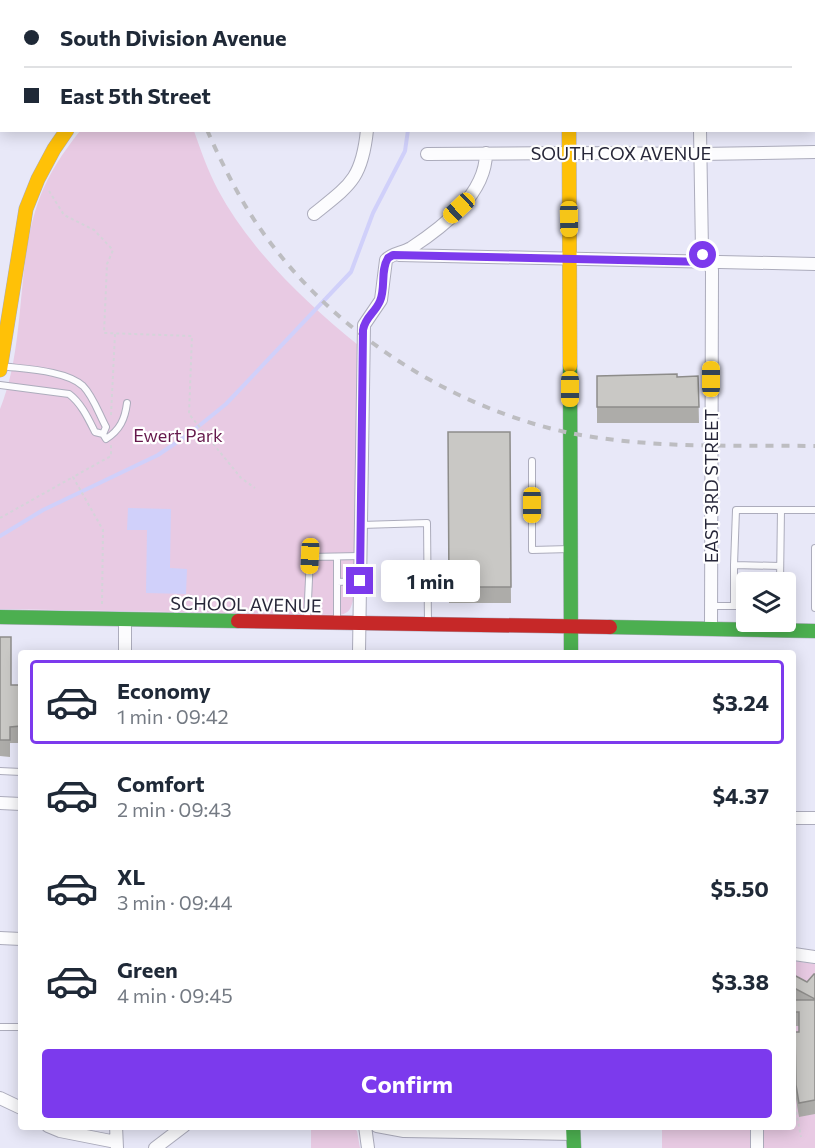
<!DOCTYPE html>
<html lang="en">
<head>
<meta charset="utf-8">
<style>
	:root { --surface:#fff; --page:#f6f6f7; --text:#1f2937; --muted:#747a83; --line:#e0e1e3; --accent:#7c3aed }
	body { margin:0; font-family:Commissioner,sans-serif; background:var(--page); color:var(--text); height:100vh; display:flex; flex-direction:column; font-size:22px; white-space:nowrap }
	* { box-sizing:border-box; margin:0 }
	p { font-size:20px; color:var(--muted) }
	.icon { flex:none; width:33px; height:33px; fill:none; stroke:currentColor; stroke-width:2; stroke-linecap:round; stroke-linejoin:round }
	.map { position:relative; flex:1; overflow:hidden }
	.details { position:absolute; left:18px; top:650px; width:778px; height:480px; display:flex; flex-direction:column; background:var(--surface); border-radius:6px; box-shadow:0 3px 15px #0003 }
	.details>* { flex:none }
	.hud { position:absolute; left:0px; top:0px; width:816px; height:132px; box-shadow:0 3px 15px #0003; display:grid; align-content:center; height:132px; padding:0 24px; background:var(--surface) }
	.controls { position:absolute; left:736px; top:572px; display:grid; gap:12px }
	.controls a { display:grid; place-items:center; width:60px; height:60px; border-radius:6px; background:var(--surface); box-shadow:0 3px 15px #0003; font-size:30px }
	.end { position:absolute; width:27px; height:27px; margin:-14px; border:8px solid #7c3aed; background:#fff; box-shadow:0 0 0 3px #fff }
	.from { border-radius:50% }
	.bubble { position:absolute; height:42px; border-radius:6px; background:var(--surface); box-shadow:0 3px 15px #0003; font-size:20px; font-weight:700; line-height:42px; text-align:center }
	.car { position:absolute; width:18px; height:36px; margin:-18px -9px; border-radius:8px; box-shadow:0 0 4px 2px #0007; background:linear-gradient(#f5c518 24%,#345 0 40%,#f5c518 0 76%,#345 0 86%,#f5c518 0) }
	.hud b { display:flex; align-items:center; gap:21px; height:57px; font-size:22px }
	.hud b+b { border-top:2px solid var(--line) }
	.hud i { width:15px; height:15px; background:var(--text) }
	ul { padding:10px 0 0; list-style:none }
	li { display:flex; align-items:center; gap:18px; height:84px; margin:0 12px 9px; padding:0 12px; border:3px solid transparent; border-radius:6px }
	li div { flex:1 }
	li b { display:block; font-size:22px }
	li em { font-style:normal; font-weight:700 }
	li.current { border-color:var(--accent) }
	li>.icon { width:54px; height:54px; stroke-width:1.5 }
	.cta { display:flex; gap:12px; margin-top:auto; padding:12px 24px }
	.cta a { flex:1; height:69px; border-radius:6px; background:var(--accent); color:#fff; font-size:24px; font-weight:700; line-height:69px; text-align:center }
	.map>svg:first-child { display:block }
</style>
</head>
<body>
<div class="map">
<svg width="815" height="1148" viewBox="0 0 815 1148">
	<rect width="100%" height="100%" fill="#e8e8f8"/>
	<!-- green -->
	<path fill="#e8cae3" d="M80,131h114c7,20 14,40 24,59 33,61 87,112 140,155l-5,255c-2,9 -4,13 -13,15l-340,-6v-200c27,-66 15,-147 40,-212 9,-24 24,-46 40,-66z
		M794,961l21,3v184h-153v-21l132,-1z
		M311,1126l41,1 5,4 3,17h-49z"/>
	<!-- water -->
	<path fill="#d0d0fa" d="M128,508l43,1 -1,59 17,1 -1,25 -40,-1 1,-63h-20z"/>
	<g fill="none" stroke-linecap="round" stroke-linejoin="round">
		<!-- stream -->
		<path stroke="#d0d0fa" stroke-width="4" d="M443,2l1,-2
			M0,536l43,-26 115,-55 31,-21 37,-30 125,-132 22,-59 32,-62 3,-21"/>
		<!-- lane casing -->
		<g stroke="#acacbc" stroke-width="8">
			<path id="lane" d="M191,0v2
				M302,0l1,2
				M814,55h1
				M0,385l69,9c12,9 19,24 26,38l8,2 3,-7c-7,-13 -13,-31 -23,-41 -17,-16 -60,-17 -82,-20
				M103,434l3,5c14,-9 19,-20 21,-36
				M532,461v89l38,-1
				M361,525l66,-2 1,101
				M815,548v60
				M780,566l-46,-1 2,-55h45
				M337,582l23,-1
				M780,582l1,-72h34
				M712,606h35
				M734,606v-41
				M307,622l3,-65 50,-1
				M337,623v-66
				M0,771l21,1
				M0,1027h21"/>
		</g>
		<!-- street casing -->
		<g stroke="#acacbc" stroke-width="14">
			<path id="street" d="M146,0l1,2
				M641,0v2
				M370,2v-2
				M733,2l1,-2
				M700,130l2,121 10,19 -1,359
				M427,154l142,-1 131,1 115,-2
				M314,214c36,-29 48,-35 53,-84
				M399,255l416,9
				M125,652v-33
				M359,652l5,-327 17,-25 5,-40c6,-7 17,-7 25,-12 32,-21 75,-54 75,-95
				M0,803l21,1
				M794,818h21
				M0,938l21,1
				M794,954l21,3
				M0,1098l21,10
				M48,1126l12,5 56,11
				M116,1126l1,22
				M365,1126l3,22
				M377,1126l27,5 170,3
				M757,1126v22
				M155,1148l29,-22"/>
		</g>
		<!-- fast casing -->
		<g stroke="#acacbc" stroke-width="15">
			<path id="fast" d="M229,2l3,-2
				M570,366l1,286
				M0,617l238,4
				M610,627l205,4
				M573,1126l1,22"/>
		</g>
		<!-- slow casing -->
		<g stroke="#acacbc" stroke-width="15">
			<path id="slow" d="M568,0v2
				M569,130l1,236
				M0,370l26,-161 12,-30 16,-30 13,-19"/>
		</g>
		<!-- jam casing -->
		<g stroke="#acacbc" stroke-width="15">
			<path id="jam" d="M238,621l372,6"/>
		</g>
		<!-- path -->
		<path stroke="#d4d4d9" stroke-width="2" stroke-dasharray="3 3" stroke-linecap="butt" d="M49,191l15,24 30,15 19,20 -6,14 -3,69 88,3 -3,78 52,64 14,10
			M111,415l4,-81
			M0,518l73,-41
			M102,604l1,-74 -30,-53 38,-21v-11
			M794,1100l7,37"/>
		<!-- lane -->
		<use href="#lane" stroke="#fcfcfe" stroke-width="6"/>
		<!-- street -->
		<use href="#street" stroke="#fcfcfe" stroke-width="12"/>
		<!-- fast -->
		<use href="#fast" stroke="#4caf50" stroke-width="14"/>
		<!-- slow -->
		<use href="#slow" stroke="#ffc107" stroke-width="14"/>
		<!-- jam -->
		<use href="#jam" stroke="#c62828" stroke-width="14"/>
		<!-- rail -->
		<path stroke="#bdbdc1" stroke-width="4" stroke-dasharray="8 8" stroke-linecap="butt" d="M171,0v2
			M207,130c13,29 27,58 44,85 70,109 192,191 319,218 80,16 164,12 245,13"/>
	</g>
	<!-- wall -->
	<path fill="#adaca9" d="M597,376l80,1 21,-1 1,47h-102z
		M448,432h62l1,171h-62z
		M0,637l11,48h10v58h-11v14l-10,-1z
		M815,974v140l-16,3 -3,-18 -1,-67h4v-6h-5v-50l13,6z"/>
	<!-- building -->
	<path fill="#c9c8c5" stroke="#8d8c8a" stroke-width="1.5" d="M677,374v3l21,-1 1,31h-102v-31z
		M448,432h62l1,155h-62z
		M0,637h11v48h10v41l-11,1v13h-10z
		M814,974h1v25l-21,-11v-13l13,7z
		M794,1000h21v100l-16,3 -3,-18 -1,-53h4v-20h-5z"/>
	<g fill="none" stroke-linecap="round" stroke-linejoin="round">
		<!-- route -->
		<path stroke="#7c3aed" stroke-width="8" d="M360,581l3,-251c2,-13 12,-17 17,-29 6,-14 0,-30 8,-43l5,-3 315,7 -5,-7"/>
	</g>
	<g text-anchor="middle" dominant-baseline="central" stroke-width="4.5" stroke-linejoin="round" paint-order="stroke">
		<!-- street labels -->
		<g font-size="18" fill="#272739" stroke="#fff">
			<text x="621" y="153">SOUTH COX AVENUE</text>
			<text transform="translate(711 486) rotate(-90)">EAST 3RD STREET</text>
			<text transform="translate(246 604) rotate(1)">SCHOOL AVENUE</text>
		</g>
		<!-- park labels -->
		<g font-size="18" fill="#65194c" stroke="#fff">
			<text x="178" y="435">Ewert Park</text>
		</g>
	</g>
</svg>
<div class="controls">
<a><svg class="icon" aria-label="layers" viewBox="0 0 24 24"><path d="M12 4l9 5-9 5-9-5zM3 14l9 5 9-5"/></svg></a>
</div>
<i class="end from" style="left:703px;top:255px"></i>
<i class="end" style="left:360px;top:581px"></i>
<div class="bubble" style="left:381px;top:560px;width:99px">1 min</div>
<i class="car" style="left:459px;top:208px;rotate:227deg"></i>
<i class="car" style="left:569px;top:219px;rotate:179deg"></i>
<i class="car" style="left:711px;top:379px;rotate:0deg"></i>
<i class="car" style="left:570px;top:389px;rotate:180deg"></i>
<i class="car" style="left:532px;top:505px;rotate:180deg"></i>
<i class="car" style="left:310px;top:556px;rotate:183deg"></i>
<div class="hud">
<b><i class="from"></i>South Division Avenue</b>
<b><i></i>East 5th Street</b>
</div>
<section class="details">
<ul>
<li class="current"><svg class="icon" aria-label="car" viewBox="0 0 24 24"><path d="M5 17H2v-5l4-1 3-4h7l3 4 3 1v5h-3M9 17h6M6 11h13"/><circle cx="7" cy="17" r="2"/><circle cx="17" cy="17" r="2"/></svg><div><b>Economy</b><p>1 min · 09:42</p></div><em>$3.24</em></li>
<li><svg class="icon" aria-label="car" viewBox="0 0 24 24"><path d="M5 17H2v-5l4-1 3-4h7l3 4 3 1v5h-3M9 17h6M6 11h13"/><circle cx="7" cy="17" r="2"/><circle cx="17" cy="17" r="2"/></svg><div><b>Comfort</b><p>2 min · 09:43</p></div><em>$4.37</em></li>
<li><svg class="icon" aria-label="car" viewBox="0 0 24 24"><path d="M5 17H2v-5l4-1 3-4h7l3 4 3 1v5h-3M9 17h6M6 11h13"/><circle cx="7" cy="17" r="2"/><circle cx="17" cy="17" r="2"/></svg><div><b>XL</b><p>3 min · 09:44</p></div><em>$5.50</em></li>
<li><svg class="icon" aria-label="car" viewBox="0 0 24 24"><path d="M5 17H2v-5l4-1 3-4h7l3 4 3 1v5h-3M9 17h6M6 11h13"/><circle cx="7" cy="17" r="2"/><circle cx="17" cy="17" r="2"/></svg><div><b>Green</b><p>4 min · 09:45</p></div><em>$3.38</em></li>
</ul>
<div class="cta"><a>Confirm</a></div>
</section>
</div>
</body>
</html>
